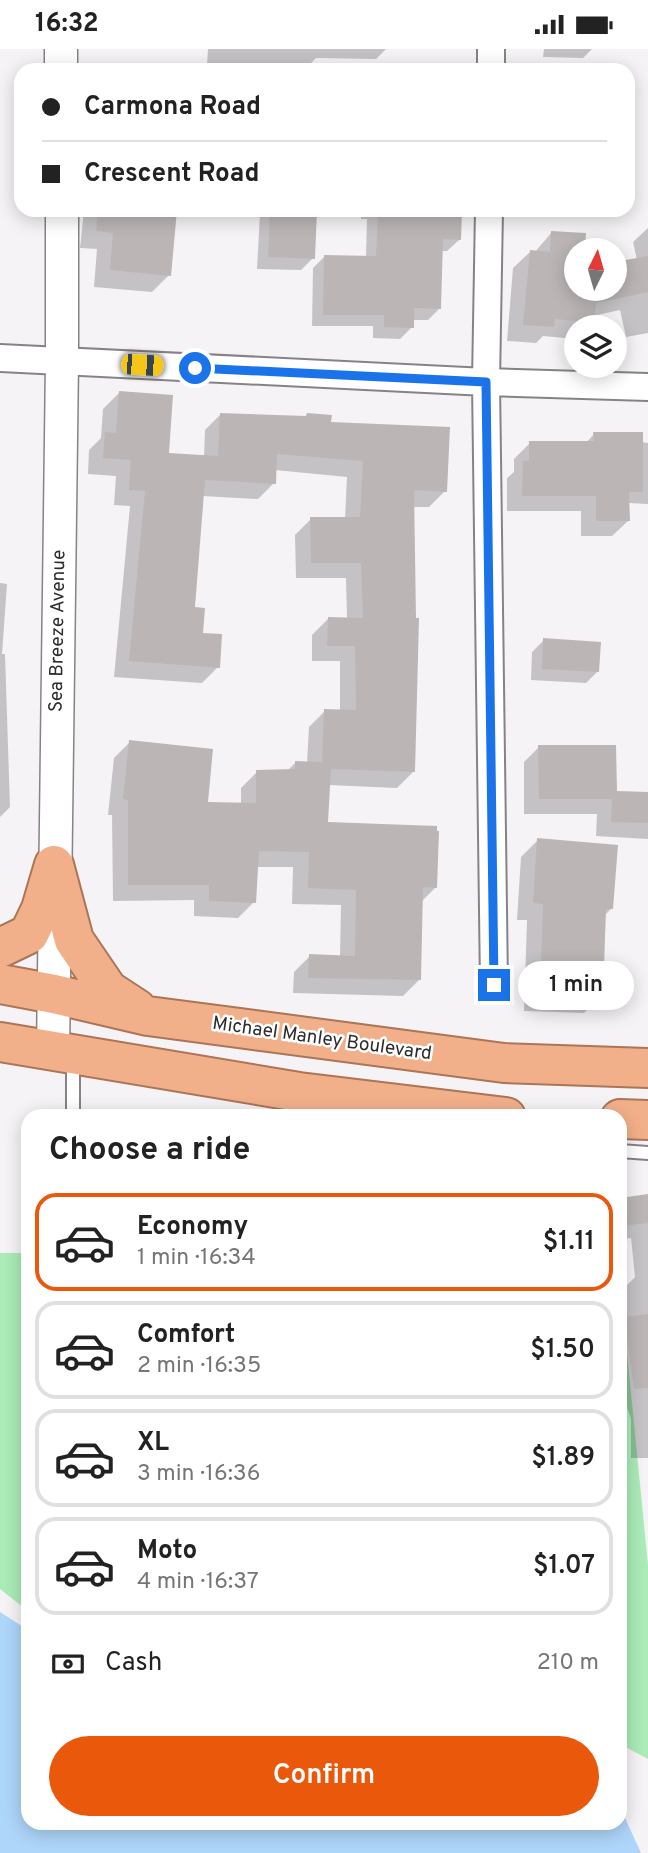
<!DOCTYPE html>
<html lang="en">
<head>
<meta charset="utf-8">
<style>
	:root { --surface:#fff; --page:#f6f6f6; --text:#222; --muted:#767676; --line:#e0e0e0; --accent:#ea580c }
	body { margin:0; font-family:Overpass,sans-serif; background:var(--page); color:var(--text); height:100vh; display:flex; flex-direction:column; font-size:26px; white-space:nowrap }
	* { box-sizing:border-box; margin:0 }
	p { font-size:23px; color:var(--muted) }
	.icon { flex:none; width:38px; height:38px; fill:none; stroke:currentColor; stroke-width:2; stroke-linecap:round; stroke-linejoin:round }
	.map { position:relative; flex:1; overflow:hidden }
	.details { position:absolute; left:21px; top:1060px; width:606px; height:721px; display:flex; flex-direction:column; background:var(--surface); border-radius:21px; box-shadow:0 4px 18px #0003 }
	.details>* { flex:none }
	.banner { position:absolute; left:14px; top:14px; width:621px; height:154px; border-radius:21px; box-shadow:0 4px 18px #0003; display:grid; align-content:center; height:154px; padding:0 28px; background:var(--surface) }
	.needle { width:46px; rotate:5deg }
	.controls { position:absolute; left:564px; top:189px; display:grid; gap:14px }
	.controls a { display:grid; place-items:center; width:63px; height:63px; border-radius:50%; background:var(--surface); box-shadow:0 4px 18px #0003; font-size:35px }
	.end { position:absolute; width:32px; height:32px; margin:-16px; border:9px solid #1a73e8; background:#fff; box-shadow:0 0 0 4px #fff }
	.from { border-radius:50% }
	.bubble { position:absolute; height:49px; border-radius:24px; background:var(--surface); box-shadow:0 4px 18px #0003; font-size:23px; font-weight:600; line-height:49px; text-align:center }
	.car { position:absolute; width:21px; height:42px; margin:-21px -10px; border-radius:9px; box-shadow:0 0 5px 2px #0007; background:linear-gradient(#f5c518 24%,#345 0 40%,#f5c518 0 76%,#345 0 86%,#f5c518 0) }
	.banner b { display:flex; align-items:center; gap:24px; height:66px; font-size:26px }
	.banner b+b { border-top:2px solid var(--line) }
	.banner i { width:18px; height:18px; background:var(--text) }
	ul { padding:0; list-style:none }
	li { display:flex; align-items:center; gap:21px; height:98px; margin:0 14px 10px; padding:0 14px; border:4px solid var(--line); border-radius:21px }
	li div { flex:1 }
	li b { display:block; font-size:26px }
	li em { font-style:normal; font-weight:600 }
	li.selected { border-color:var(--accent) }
	li>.icon { width:63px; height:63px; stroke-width:1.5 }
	h2 { padding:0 28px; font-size:32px; line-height:84px }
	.pay { display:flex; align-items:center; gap:18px; height:77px; padding:0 28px; font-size:26px }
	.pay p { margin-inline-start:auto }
	.action { display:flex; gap:14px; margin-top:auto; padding:14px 28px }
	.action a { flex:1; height:80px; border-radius:42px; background:var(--accent); color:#fff; font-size:28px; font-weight:600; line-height:80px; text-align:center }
	.status { display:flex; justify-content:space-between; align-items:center; height:49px; padding:0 35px; background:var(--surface); direction:ltr }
	.status svg { height:19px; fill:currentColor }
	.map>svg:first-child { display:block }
</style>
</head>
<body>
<div class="status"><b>16:32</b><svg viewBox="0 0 49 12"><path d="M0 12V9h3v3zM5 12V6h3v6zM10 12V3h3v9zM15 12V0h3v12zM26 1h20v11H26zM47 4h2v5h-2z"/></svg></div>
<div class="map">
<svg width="648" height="1804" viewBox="0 0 648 1804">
	<rect width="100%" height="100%" fill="#f6f3f7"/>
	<!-- green -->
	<path fill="#aaebb8" d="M0,1204h28v358l-28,-22z
		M620,1232l28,284v194l-28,-15z"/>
	<!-- water -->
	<path fill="#aed5fa" d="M0,1563l28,18v193h592v-16l21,46h-641z"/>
	<!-- shadow -->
	<path fill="#0003" d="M208,0h178l-10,10 -60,-1 -12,12h-37l-60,-5z
		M544,0h48l-9,9 -40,-1z
		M84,161h91l-6,65 -17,17 -58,-5 3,-38 -17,-1z
		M263,161h52l-2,48 -12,12 -44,-1 3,-56z
		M361,161h100l-2,30 -12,11h-6l-2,58 -11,11h-16v7l-12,12 -27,-1v-12h-61l1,-58 11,-11h42l1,-38h-6z
		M648,179v105l-22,4 -6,-27 -27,6 -1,6 -5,5h-11l-1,12 -32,-3 -7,7 -29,-2 6,-73 17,-16h5l17,-20 32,3 -1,15h-7v39h38l23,-29 -4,-18z
		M119,344l49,61 36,3 1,-27 16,-16 108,9 116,68 -16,16h-16v265l-16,16 -69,-3 -2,39 110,63 -15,15 -2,78 -16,16 -110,-3 1,-21 16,-16 30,1 1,-52 -49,-1 1,-37h-37l-2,35 -16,16 -44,-2v-16l-81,1 -1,-86h-4l6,-57 16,-16 76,61 35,1v-16l16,-16 30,-1 9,-9 11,1 2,-36 16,-16h15v-50h-28v-26l16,-16h19l-1,-41h-50l-1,-43 16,-16h34l2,-42 -72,-7 -1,13 -16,16 -56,-3 -9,113 8,26 17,32 -16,16 -88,-6 16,-171 -16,-1 2,-29 -28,-2 1,-24 12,-12 2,-29z
		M594,385l54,9v61l-19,-1 -1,18 -16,15h-31v-25h-74v-33l7,-6v-13l16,-16h56z
		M0,534l7,1 -5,70h3l5,153 -10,10z
		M544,591l54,31 -12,12 -55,-3 1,-28z
		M539,698l76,45 33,2v45l-52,-3 1,-22h-73v-52z
		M538,791l74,68 -8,8 -3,80 -17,17 -60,-2 3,-91h-10l4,-63z
		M648,1147v262h-17v-39l-11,-33v-62l3,-4 -3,-28 15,-15 -4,-39 -11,2v-40z"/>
	<!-- building -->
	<path fill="#bbb6b5" d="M98,161h79l-6,66 -61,-6 3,-37 -17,-2z
		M270,161h47l-2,49 -47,-2z
		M378,161h84l-1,30 -18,-1 -2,70 -27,-1v20l-30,-1v-12h-61l1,-60 52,1z
		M551,182l35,2 -1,17h-9v39h38v-27l34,-6v36l-52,11 -2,20 -39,-4 -1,8 -31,-2 7,-75 20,2z
		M119,342l54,4 -4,58 49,3 2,-43 86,3 1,-3 25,2 -1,7 119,5 -3,65 -33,-2 2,128h3l-4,154 -84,-3 -3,53 109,4v5h2l-2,57 -14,-1 -2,93 -113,-2 1,-24 46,2 1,-66 -48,-2 1,-36 -50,-1 -3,52 -47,-2v-16h-81v-85l-5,-1 6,-59 84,9 -5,53 48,1v-33l39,-1v-8l27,1 2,-53 32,1 -1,-64h-28l1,-29 35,1 -2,-55h-50l-1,-46h50l3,-56 -86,-7 -1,30 -71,-4 -10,127 10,1 -2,25 19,1 -2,34 -91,-7 16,-170 -16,-1 2,-30 -28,-2 2,-26 11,1z
		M593,383h50v60h-14l1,29h-34v-25h-74l1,-35h6v-20h65z
		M543,589l58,4 -2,30 -57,-3z
		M538,696h78l1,46 31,1v31l-37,-1 1,-23h-73z
		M537,789l81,7 -5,64h-7l-3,87 -63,-1 3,-91 -10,-1z
		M648,1145v29l-28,3v-28z
		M648,1265v74l-14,1 -10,-72z"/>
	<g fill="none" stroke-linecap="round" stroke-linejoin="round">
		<!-- service casing -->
		<g stroke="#868387" stroke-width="16">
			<path id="service" d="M73,1010v58
				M620,1102l28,2"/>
		</g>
		<!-- minor casing -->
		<g stroke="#868387" stroke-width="30">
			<path id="minor" d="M491,21v-21
				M489,161l-3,172 8,603
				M0,309l486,24 162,5"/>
		</g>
		<!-- tertiary casing -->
		<g stroke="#868387" stroke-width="35">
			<path id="tertiary" d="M61,0v21
				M53,1003l9,-691v-151"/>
		</g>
		<!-- trunk casing -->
		<g stroke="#ab7556" stroke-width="42">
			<path id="trunk" d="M54,816l20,75 34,50 29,19
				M0,899l29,-14 12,-25 13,-44
				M0,935l54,10 94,22 356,47 144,5
				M0,993l299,50 207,25
				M620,1070l28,1"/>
		</g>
		<!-- service -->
		<use href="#service" stroke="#fff" stroke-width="12"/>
		<!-- minor -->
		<use href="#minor" stroke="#fff" stroke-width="26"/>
		<!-- tertiary -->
		<use href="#tertiary" stroke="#fff" stroke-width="32"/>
		<!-- trunk -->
		<use href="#trunk" stroke="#f2b08a" stroke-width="38"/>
	</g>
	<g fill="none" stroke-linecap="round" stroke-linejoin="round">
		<!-- route -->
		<path stroke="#1a73e8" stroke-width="9" d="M195,319l291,14 8,603"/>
	</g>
	<g text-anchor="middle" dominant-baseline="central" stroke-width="5" stroke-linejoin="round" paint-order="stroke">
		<!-- street labels -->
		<g font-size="19" fill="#2d2c2d" stroke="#fff">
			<text transform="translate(58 582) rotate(-89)">Sea Breeze Avenue</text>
			<text transform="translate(322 990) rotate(8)">Michael Manley Boulevard</text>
		</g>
	</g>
</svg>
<div class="controls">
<a><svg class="needle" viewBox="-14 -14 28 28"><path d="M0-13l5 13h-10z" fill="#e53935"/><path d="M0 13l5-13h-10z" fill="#767676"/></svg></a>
<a><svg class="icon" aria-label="layers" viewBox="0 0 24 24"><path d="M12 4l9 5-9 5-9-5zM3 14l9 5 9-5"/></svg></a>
</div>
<i class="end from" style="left:195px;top:319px"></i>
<i class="end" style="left:494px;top:936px"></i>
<div class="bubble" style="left:518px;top:912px;width:116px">1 min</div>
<i class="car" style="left:142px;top:316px;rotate:93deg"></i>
<div class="banner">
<b><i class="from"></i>Carmona Road</b>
<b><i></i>Crescent Road</b>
</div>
<section class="details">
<h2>Choose a ride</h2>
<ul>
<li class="selected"><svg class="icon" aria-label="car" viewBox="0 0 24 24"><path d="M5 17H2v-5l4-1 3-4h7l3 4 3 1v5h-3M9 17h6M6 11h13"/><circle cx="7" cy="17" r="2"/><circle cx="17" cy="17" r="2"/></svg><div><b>Economy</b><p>1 min · 16:34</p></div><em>$1.11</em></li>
<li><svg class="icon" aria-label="car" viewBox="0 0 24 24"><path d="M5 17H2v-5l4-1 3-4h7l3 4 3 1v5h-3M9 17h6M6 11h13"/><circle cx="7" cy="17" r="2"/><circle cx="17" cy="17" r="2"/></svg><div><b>Comfort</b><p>2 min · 16:35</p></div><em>$1.50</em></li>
<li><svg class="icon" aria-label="car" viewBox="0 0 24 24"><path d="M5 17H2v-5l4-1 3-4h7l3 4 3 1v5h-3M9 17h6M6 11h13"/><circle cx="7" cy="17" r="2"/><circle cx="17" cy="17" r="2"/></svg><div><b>XL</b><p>3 min · 16:36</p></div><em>$1.89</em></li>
<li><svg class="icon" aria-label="car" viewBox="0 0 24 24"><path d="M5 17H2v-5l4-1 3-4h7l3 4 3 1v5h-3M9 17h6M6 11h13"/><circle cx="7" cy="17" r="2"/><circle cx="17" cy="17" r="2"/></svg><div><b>Moto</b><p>4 min · 16:37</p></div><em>$1.07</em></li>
</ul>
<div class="pay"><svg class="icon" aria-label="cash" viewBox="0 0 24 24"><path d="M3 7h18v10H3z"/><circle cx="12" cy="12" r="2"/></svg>Cash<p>210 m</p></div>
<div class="action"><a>Confirm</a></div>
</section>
</div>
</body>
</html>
